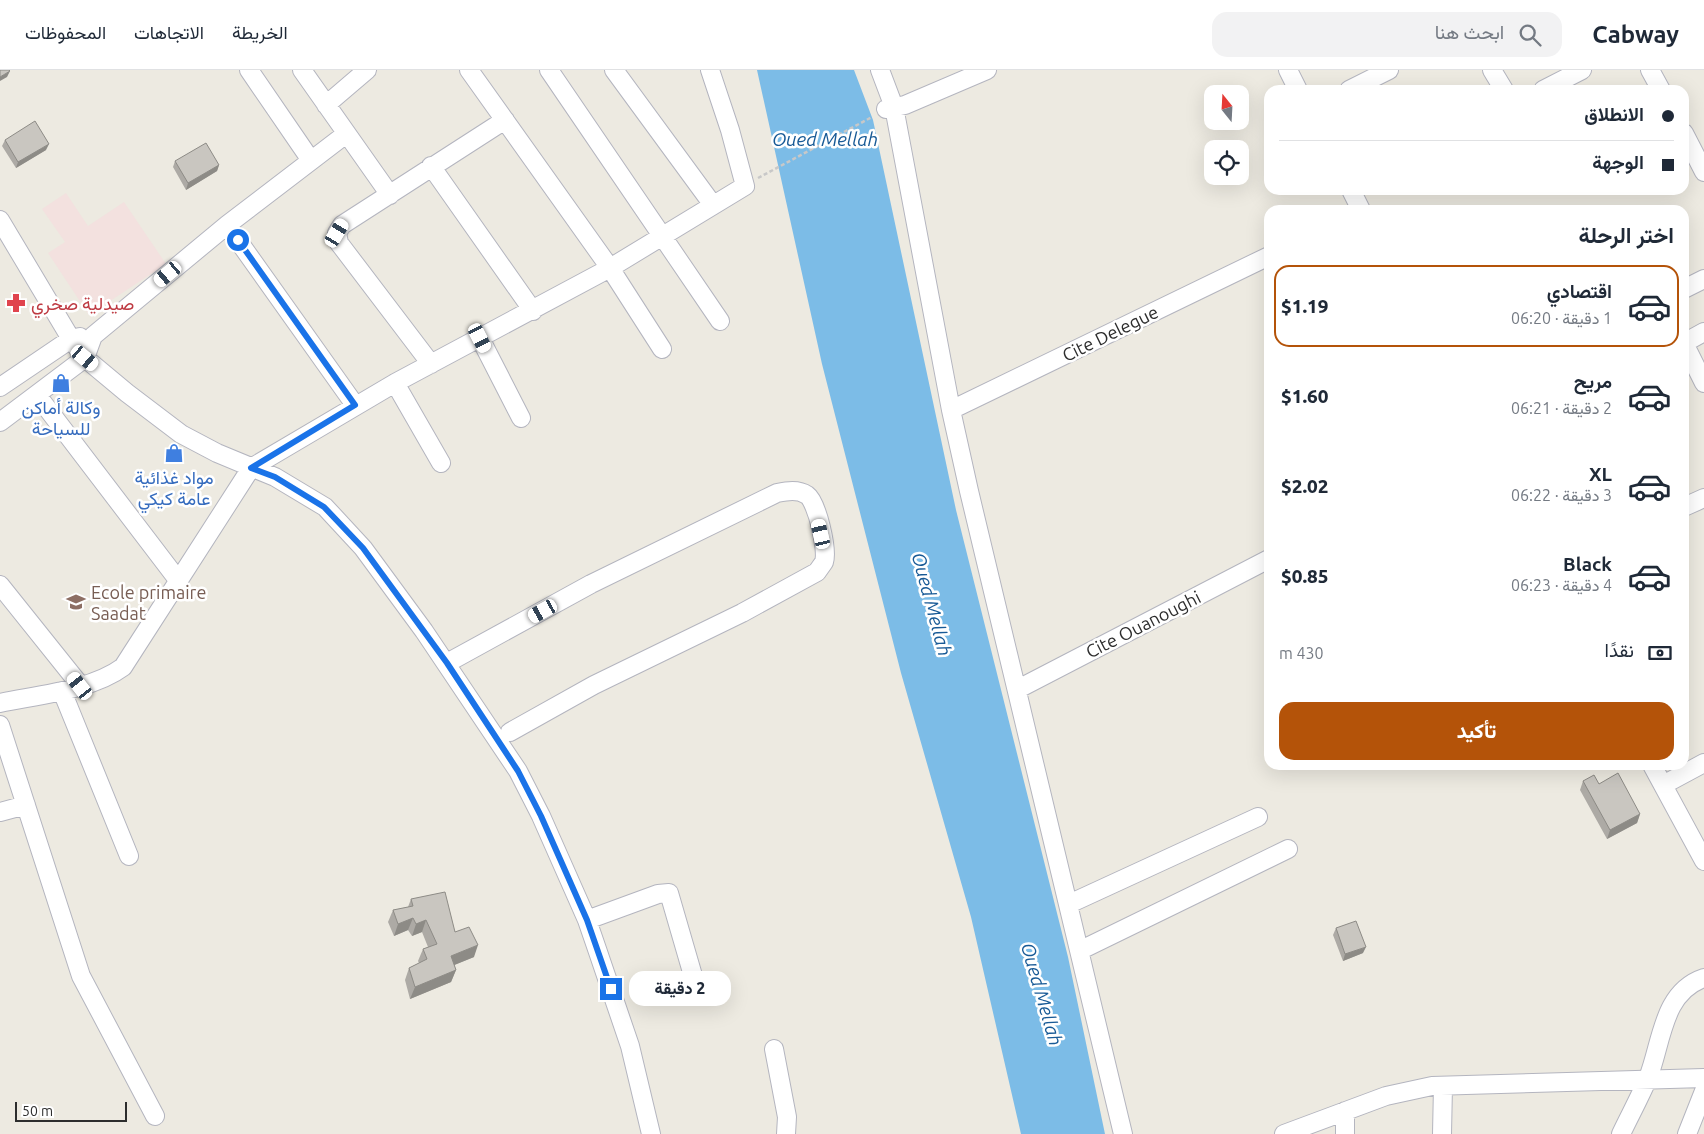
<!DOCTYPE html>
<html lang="ar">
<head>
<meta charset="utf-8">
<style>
	:root { --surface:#fff; --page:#f2f2f3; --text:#1f2937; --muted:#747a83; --line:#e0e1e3; --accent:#b45309 }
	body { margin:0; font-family:Ubuntu,Vazirmatn,sans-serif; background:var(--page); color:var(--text); direction:rtl; height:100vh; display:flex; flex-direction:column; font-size:19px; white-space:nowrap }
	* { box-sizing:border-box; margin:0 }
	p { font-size:16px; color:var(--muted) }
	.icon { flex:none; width:28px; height:28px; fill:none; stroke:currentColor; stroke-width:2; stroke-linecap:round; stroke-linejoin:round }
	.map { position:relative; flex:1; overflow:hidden; direction:ltr }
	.side { position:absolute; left:1264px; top:135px; width:425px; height:565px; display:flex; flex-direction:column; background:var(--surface); border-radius:15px; box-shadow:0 5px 20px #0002; direction:rtl }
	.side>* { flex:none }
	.hud { position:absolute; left:1264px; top:15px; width:425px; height:110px; border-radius:15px; box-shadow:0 5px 20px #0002; direction:rtl; display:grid; align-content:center; height:110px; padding:0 15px; background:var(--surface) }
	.needle { width:32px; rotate:342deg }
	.fabs { position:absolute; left:1204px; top:15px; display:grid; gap:10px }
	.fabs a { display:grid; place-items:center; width:45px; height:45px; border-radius:10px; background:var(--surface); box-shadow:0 5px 20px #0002; font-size:25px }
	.scale { position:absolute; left:15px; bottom:12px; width:112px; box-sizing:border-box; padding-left:5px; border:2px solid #2d2d2d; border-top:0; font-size:14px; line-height:18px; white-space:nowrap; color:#2d2d2d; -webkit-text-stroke:4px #fff; paint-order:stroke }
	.end { position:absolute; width:22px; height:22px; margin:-11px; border:6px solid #1a73e8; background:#fff; box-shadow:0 0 0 2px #fff }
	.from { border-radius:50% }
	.bubble { position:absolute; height:35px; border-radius:15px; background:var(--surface); box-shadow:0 5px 20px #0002; font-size:16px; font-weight:800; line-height:35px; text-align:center; direction:rtl }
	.car { position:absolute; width:15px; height:30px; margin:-15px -8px; border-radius:6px; box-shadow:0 0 4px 1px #0007; background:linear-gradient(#fff 24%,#345 0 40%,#fff 0 76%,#345 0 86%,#fff 0) }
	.hud b { display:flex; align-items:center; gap:18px; height:48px; font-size:19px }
	.hud b+b { border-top:1px solid var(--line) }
	.hud i { width:12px; height:12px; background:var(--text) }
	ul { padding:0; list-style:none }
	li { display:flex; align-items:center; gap:15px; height:82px; margin:0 10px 8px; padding:0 5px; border:2px solid transparent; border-radius:15px }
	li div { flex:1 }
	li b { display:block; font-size:19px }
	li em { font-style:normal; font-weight:800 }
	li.on { border-color:var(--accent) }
	li>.icon { width:45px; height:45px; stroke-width:1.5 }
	h2 { padding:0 15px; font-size:22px; line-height:60px }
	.pay { display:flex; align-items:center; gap:12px; height:55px; padding:0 15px; font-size:19px }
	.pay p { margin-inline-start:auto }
	.button { display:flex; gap:10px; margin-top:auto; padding:10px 15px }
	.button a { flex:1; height:58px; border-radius:15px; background:var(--accent); color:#fff; font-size:20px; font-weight:800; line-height:58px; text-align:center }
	header { display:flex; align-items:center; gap:30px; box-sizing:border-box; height:70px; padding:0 25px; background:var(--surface); border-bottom:1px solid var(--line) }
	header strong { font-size:24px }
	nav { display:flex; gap:28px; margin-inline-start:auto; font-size:18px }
	.search { width:350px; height:45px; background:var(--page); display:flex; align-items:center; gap:12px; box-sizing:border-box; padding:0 18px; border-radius:15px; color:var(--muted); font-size:19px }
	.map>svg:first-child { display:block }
</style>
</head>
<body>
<header>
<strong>Cabway</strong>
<div class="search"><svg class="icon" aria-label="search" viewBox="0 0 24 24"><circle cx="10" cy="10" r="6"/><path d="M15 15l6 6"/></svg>ابحث هنا</div>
<nav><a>الخريطة</a><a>الاتجاهات</a><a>المحفوظات</a></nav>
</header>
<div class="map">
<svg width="1704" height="1064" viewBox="0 0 1704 1064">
	<rect width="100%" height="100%" fill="#edeae1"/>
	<!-- medical -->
	<path fill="#f3e1df" d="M66,123l22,33 36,-24 42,62 -77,51 -41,-62 17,-11 -23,-33z"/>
	<!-- water -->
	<path fill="#7cbce7" d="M757,0h97l19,50 83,390 112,447 37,177h-84l-50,-217 -70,-244 -79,-309z"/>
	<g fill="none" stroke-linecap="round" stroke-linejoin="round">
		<!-- minor casing -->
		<g stroke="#b4b5bf" stroke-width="20">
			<path id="minor" d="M249,0l61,89
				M302,0l88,125
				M469,0l141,198 52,81
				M549,0l171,251
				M614,0l99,135
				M880,0l14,37 57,303 18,81 154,643
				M1288,0l10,20
				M1492,0l12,20
				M1650,0l11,20
				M1349,20l40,-20
				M1543,20l39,-20
				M326,35l41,-35
				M886,39l19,-4 82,-35
				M1684,63l20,39
				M431,96l102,145
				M1351,120l10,20
				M0,150l71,119 14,19 42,35 54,41 36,19 58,24 50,30 38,41 61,83 94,140 23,45 46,104 11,32 32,94 21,88
				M227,155l128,180
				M1684,219l20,-10
				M480,268l41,80
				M1684,273l20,40
				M1684,273l20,-11
				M431,294l-92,-121 -2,-10 5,-8 163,-105
				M395,313l46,80
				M0,317l71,-48 9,-2
				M37,325l141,185
				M951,340l318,-154
				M0,352l85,-64 8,-22 134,-111 119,-91
				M1684,437l20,-9
				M0,515l80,100
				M447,593l144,-79 186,-91c10,-2 21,-4 30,2 10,7 21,55 17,67 -2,3 -5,7 -7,10l-75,41 -148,72 -84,47
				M1018,619l251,-130
				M62,621l67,165
				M0,633c38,-8 92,-13 123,-36l128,-199 144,-85 215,-115 135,-82 -15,-56 -20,-60
				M0,655l81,251 74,140
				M1652,695l52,96
				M1663,715l41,-22
				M0,742l26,-7
				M1069,834l189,-87
				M587,850l71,-26 11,-1 27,93
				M1081,880l207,-101
				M774,979l13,68 -1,17
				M1284,1064l102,-38 46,-10 272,-8
				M1345,1064v-23
				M1442,1064l1,-48
				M1621,1064c9,-19 19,-37 27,-56 14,-35 14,-86 56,-100
				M1687,1064l17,-43"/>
		</g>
		<!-- path -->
		<path stroke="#c8c8c8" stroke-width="2.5" stroke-dasharray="4 2.5" stroke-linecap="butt" d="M758,108l114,-61"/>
		<!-- minor -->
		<use href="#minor" stroke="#fff" stroke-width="18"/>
	</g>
	<!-- wall -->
	<path fill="#adaaa5" d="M5,70l41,10 -30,18 -14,-22z
		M175,91l44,4 -2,6 -31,19 -13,-23z
		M1583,711l16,3 41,30 -3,9 -30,16 -27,-49z
		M411,829l44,33 19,25 -20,8 2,5 -5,12 -41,17 -5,-19 4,-12 10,-5 -1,-2 5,-12 5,-2 -6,-15 -10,4 -4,-6 -14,6 -6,-14 5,-12 15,-3z
		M1336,858l27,25 -20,8 -10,-26z"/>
	<!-- shaded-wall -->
	<path fill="#8d8b86" d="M10,1l-3,6 -7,4v-4z
		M49,74l-3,6 -30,18 2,-6z
		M219,95l-2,6 -31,19 2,-7z
		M1640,744l-3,9 -30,16 3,-9z
		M413,848l-5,12 -14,6 4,-12z
		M426,850l-4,12 -10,4 4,-12z
		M478,875l-4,12 -27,11 4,-12z
		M1366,877l-3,6 -20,8 2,-7z
		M456,900l-5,12 -41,17 5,-12z"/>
	<!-- building -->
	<path fill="#c9c6c0" stroke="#8d8b86" d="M0,0h9l1,1 -10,6z
		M35,51l14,23 -31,18 -13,-22z
		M206,73l13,22 -31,18 -13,-22z
		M1618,703l22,41 -30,16 -27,-49 11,-6 5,9z
		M445,822l10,40 14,-5 9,18 -27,11 5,14 -41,17 -6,-19 18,-9 -4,-10 14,-5 -11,-24 -10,4 -3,-6 -15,6 -5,-14 20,-4 -2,-7z
		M1356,851l10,26 -21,7 -9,-26z"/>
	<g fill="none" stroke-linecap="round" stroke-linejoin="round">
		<!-- route -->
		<path stroke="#1a73e8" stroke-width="6" d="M238,170l117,165 -104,63 24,9 49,30 39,41 84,115 71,108 23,45 46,104 24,69"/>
	</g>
	<!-- icons -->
	<defs>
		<g id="pharmacy-bare" transform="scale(1.5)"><path d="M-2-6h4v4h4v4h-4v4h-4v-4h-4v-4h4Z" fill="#e0444e" stroke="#fff" stroke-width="2.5" paint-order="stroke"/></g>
		<g id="shop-bare" transform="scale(1.5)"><path d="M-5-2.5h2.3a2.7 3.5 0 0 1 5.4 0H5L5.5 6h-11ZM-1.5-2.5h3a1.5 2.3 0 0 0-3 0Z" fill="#3f7fe0" stroke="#fff" stroke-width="2.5" paint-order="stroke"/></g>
		<g id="school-bare" transform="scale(1.5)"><path d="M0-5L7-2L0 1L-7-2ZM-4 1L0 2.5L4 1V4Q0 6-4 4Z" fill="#8d6e63" stroke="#fff" stroke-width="2.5" paint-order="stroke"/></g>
	</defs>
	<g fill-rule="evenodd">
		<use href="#pharmacy-bare" x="16" y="233"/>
		<use href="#shop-bare" x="61" y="313"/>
		<use href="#shop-bare" x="174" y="383"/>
		<use href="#school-bare" x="76" y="532"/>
	</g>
	<g text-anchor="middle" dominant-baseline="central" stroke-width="5" stroke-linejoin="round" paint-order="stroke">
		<!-- health labels -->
		<g font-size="18" fill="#be3a42" stroke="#fff" text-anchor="start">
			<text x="31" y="233">صيدلية صخري</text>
		</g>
		<!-- street labels -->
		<g font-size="18" fill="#2d2d2d" stroke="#fff">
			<text transform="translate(1110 263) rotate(-26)">Cite Delegue</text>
			<text transform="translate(1143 554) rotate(-27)">Cite Ouanoughi</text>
		</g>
		<!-- shop labels -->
		<g font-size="18" fill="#366cbe" stroke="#fff">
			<text x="61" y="337">وكالة أماكن<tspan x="61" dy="21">للسياحة</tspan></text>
			<text x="174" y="407">مواد غذائية<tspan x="174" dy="21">عامة كيكي</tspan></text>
		</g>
		<!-- education labels -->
		<g font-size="18" fill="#785e54" stroke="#fff" text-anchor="start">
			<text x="91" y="522">Ecole primaire<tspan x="91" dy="21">Saadat</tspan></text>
		</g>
		<!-- water labels -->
		<g font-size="19" font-style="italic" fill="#185a96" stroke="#fff">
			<text x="825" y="69">Oued Mellah</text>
			<text transform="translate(932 534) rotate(75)">Oued Mellah</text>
			<text transform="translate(1042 924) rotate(74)">Oued Mellah</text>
		</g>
	</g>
</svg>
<div class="fabs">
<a><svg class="needle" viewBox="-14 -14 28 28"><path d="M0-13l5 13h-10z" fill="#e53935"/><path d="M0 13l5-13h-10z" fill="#747a83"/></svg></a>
<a><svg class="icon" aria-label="locate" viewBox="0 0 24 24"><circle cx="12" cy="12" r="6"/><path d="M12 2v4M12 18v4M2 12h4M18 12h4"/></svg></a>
</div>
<div class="scale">50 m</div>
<i class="end from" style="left:238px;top:170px"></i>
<i class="end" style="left:611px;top:919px"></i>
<div class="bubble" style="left:629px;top:901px;width:102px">2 دقيقة</div>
<i class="car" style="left:337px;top:163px;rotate:31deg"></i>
<i class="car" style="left:168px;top:204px;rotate:230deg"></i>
<i class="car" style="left:480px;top:268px;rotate:153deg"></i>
<i class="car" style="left:85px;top:288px;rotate:130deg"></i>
<i class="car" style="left:821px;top:464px;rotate:347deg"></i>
<i class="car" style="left:543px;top:541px;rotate:241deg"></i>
<i class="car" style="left:80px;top:616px;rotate:322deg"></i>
<div class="hud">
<b><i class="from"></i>الانطلاق</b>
<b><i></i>الوجهة</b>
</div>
<section class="side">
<h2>اختر الرحلة</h2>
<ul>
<li class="on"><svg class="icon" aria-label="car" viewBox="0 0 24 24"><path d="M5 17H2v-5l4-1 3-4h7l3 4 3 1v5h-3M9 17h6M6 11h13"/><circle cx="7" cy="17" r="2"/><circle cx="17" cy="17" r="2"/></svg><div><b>اقتصادي</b><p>1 دقيقة · 06:20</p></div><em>$1.19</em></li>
<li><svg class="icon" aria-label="car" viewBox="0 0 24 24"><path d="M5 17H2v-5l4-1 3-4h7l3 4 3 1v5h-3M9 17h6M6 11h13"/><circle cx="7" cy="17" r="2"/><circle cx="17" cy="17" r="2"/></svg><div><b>مريح</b><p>2 دقيقة · 06:21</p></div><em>$1.60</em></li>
<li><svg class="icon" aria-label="car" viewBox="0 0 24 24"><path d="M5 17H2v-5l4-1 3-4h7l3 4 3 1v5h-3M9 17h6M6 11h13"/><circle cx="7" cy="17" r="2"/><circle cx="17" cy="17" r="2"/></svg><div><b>XL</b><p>3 دقيقة · 06:22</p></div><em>$2.02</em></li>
<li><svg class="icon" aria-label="car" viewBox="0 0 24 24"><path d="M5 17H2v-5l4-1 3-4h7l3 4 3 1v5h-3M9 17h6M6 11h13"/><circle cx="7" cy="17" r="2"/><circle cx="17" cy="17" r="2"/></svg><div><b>Black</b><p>4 دقيقة · 06:23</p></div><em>$0.85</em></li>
</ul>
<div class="pay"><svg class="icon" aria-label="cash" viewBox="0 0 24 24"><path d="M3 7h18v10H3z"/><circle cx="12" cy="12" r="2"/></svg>نقدًا<p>430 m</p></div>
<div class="button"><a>تأكيد</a></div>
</section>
</div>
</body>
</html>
